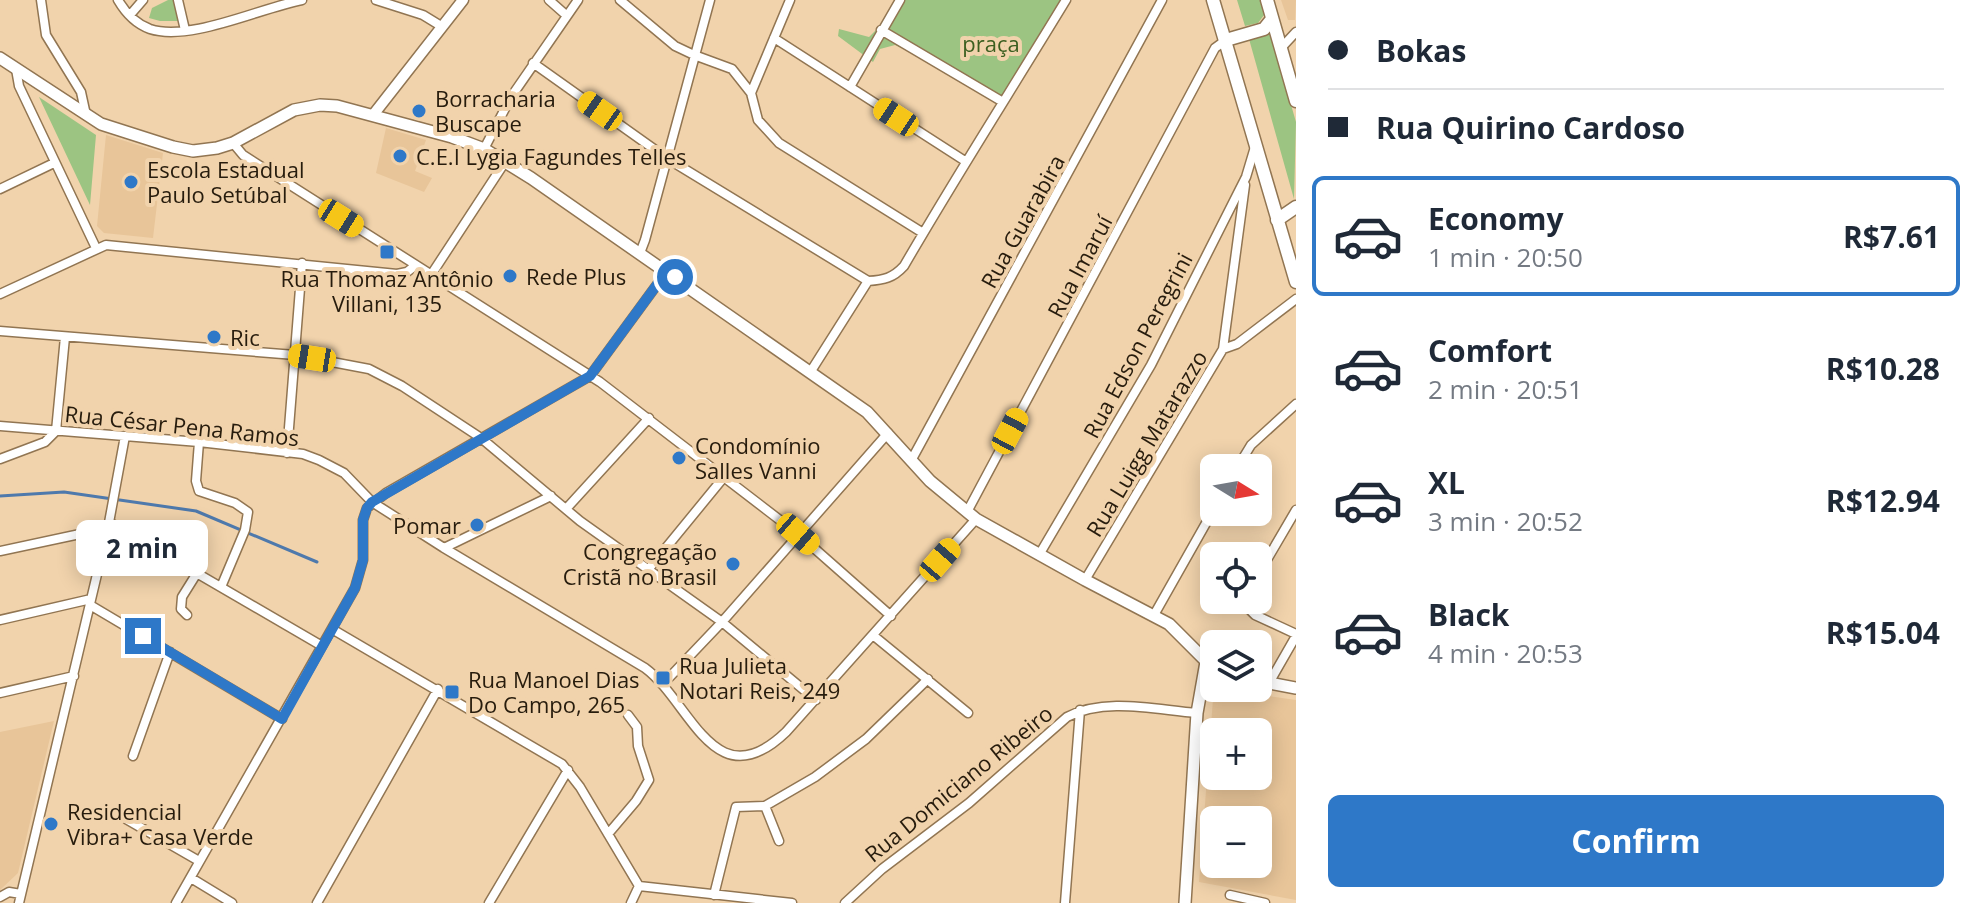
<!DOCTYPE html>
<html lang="en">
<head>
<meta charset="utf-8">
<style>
	:root { --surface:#fff; --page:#f2f2f3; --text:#1f2937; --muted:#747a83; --line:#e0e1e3; --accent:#2e78c8 }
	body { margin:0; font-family:"Open Sans",sans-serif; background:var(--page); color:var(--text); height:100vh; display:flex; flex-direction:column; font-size:30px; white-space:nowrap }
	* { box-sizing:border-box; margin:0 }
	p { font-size:26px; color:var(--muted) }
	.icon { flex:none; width:44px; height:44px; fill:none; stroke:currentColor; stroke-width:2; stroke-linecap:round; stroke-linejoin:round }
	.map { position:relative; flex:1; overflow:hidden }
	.panel { display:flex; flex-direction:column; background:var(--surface); width:680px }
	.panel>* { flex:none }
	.banner { display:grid; align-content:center; height:176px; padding:0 32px; background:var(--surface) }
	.needle { width:52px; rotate:101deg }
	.buttons { position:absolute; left:1200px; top:454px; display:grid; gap:16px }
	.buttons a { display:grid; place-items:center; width:72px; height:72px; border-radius:12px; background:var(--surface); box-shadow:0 4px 20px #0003; font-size:40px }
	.end { position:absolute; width:36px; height:36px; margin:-18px; border:10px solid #2e78c8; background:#fff; box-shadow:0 0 0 4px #fff }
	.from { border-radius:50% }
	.bubble { position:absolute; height:56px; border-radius:12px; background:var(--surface); box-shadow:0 4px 20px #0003; font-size:26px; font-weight:700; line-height:56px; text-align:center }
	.car { position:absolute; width:24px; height:48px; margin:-24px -12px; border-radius:10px; box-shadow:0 0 6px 2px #0007; background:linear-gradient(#f5c518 24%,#345 0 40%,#f5c518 0 76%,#345 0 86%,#f5c518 0) }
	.banner b { display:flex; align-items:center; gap:28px; height:76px; font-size:30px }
	.banner b+b { border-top:2px solid var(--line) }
	.banner i { width:20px; height:20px; background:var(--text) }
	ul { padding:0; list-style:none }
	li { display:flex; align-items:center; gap:24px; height:120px; margin:0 16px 12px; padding:0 16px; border:4px solid transparent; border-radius:12px }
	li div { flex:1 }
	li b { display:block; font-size:30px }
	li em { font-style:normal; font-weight:700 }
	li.on { border-color:var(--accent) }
	li>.icon { width:72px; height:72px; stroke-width:1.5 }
	.cta { display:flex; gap:16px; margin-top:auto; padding:16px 32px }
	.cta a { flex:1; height:92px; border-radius:12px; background:var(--accent); color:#fff; font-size:32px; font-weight:700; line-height:92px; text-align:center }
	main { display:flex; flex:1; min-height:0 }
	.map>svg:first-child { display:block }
</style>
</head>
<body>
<main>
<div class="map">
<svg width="1296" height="903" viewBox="0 0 1296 903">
	<rect width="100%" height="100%" fill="#f1d3ac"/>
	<!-- built -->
	<path fill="#e8c599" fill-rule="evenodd" d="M1281,0h15l-1,20h-7z
		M386,128l40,12 -11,31 17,7 -8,14 -48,-19z
		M106,135l57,18 -10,85 -49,-5 -7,-7z
		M1220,689l76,11v200l-97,-18 14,-183zM1258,732v44h-44v-44zM1258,820v44h-44v-44z
		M54,721l-36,152 -18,17v-158z"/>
	<!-- green -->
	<path fill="#9cc482" d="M168,0h8l5,21h-21l-11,-3 3,-10z
		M896,0h174l-61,99 -114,-54 -15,4 -7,13 -35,-26 1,-7 30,8 13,-13z
		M1237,0h26l4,11 -9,12 -13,3z
		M1270,32l26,90 -2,77 -45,-160z
		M39,97l57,38 -6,70z"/>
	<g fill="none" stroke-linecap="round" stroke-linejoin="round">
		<!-- stream -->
		<path stroke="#4e79ac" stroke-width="3" d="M0,496l64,-4 132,19 121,51"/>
		<!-- minor casing -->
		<g stroke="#917552" stroke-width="11">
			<path id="minor" d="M41,0l5,35 35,57 5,23
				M118,0c7,12 18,24 32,29 40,13 110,-21 152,-29
				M178,0l7,30
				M376,0l47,15 18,11
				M549,0l17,15
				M620,0l55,46 19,9 38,14 19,24 7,27 21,23 144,90
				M130,15l13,-15
				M881,30l122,72
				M774,38l191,123
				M1281,48l15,-16
				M533,63l135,96 200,122
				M16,69l3,17 77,162
				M850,87l50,-87
				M751,93l39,-93
				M233,143l10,12 357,227 198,152 93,82
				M484,149l27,-52 67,-97
				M0,189l54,-26
				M640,253l5,-13 65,-240
				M431,275l74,-113
				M0,294l106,-49 291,29 10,-2 9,-7
				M0,331l295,24 74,14 33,17 79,52 99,83 142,101 94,78
				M1223,349l14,-5 59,-45
				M811,371l57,-90c16,-1 25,-3 36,-15 52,-90 108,-177 162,-266
				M0,426l199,16 104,12 16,6 25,13 28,29 72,46 201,120c46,34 69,133 141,64l190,-213
				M199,442l-3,39 3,10 36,12 13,9 -3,18 -24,57
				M287,453l15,-190
				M0,459l45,-17 11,-11 9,-94
				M912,459l250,-459
				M1237,468l14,-23 45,-41
				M566,509l83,-91
				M967,512l248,-464 11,-8
				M109,522l213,124
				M444,548l107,-52
				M0,551l108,-23
				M1039,555l112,-190 95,-188 9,-30
				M647,571l77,-94
				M1258,575l38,-65
				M1085,580l138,-231 22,-164
				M1245,600l1,6 9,9 41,19
				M90,605l192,114
				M187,615l-6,-6 1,-12 15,-24
				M1154,615l60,-106
				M0,620l91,-21
				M332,629l230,135 18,23 59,99 153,17
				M874,636l94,77
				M1269,683l27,-47
				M663,684l59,-62 166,-189
				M0,693l74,-17
				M133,756l37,-104
				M765,806l14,35
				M126,819l73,42
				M608,834l28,-33 13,-21 -11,-34 -1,-19 -9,-12
				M191,878l41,25
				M714,895l22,-88 29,-1 50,-29 51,-38 62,-60
				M1230,895l35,8
				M0,897l9,-5 12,2
				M19,903l89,-375 17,-92
				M176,903l179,-315 8,-28v-40l4,-12 19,-15 204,-117 77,-105
				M317,903l121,-214
				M489,903l79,-133
				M631,903l8,-17
				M845,903l37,-34 87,-66 98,-86c39,-20 89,-7 130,-4
				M1065,903l15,-193"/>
		</g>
		<!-- tertiary casing -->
		<g stroke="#917552" stroke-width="13">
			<path id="tertiary" d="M373,115l90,-115"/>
		</g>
		<!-- secondary casing -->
		<g stroke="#917552" stroke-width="14">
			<path id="secondary" d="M0,58l101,66 72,23 20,4 24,-3 16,-5 61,-33 26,-5 17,1 115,31 32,12 47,29 336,234 63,69 46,38 109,61 84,44 45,45
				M1258,681l38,7
				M1185,903l12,-190 9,-51"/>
		</g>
		<!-- primary casing -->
		<g stroke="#917552" stroke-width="15">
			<path id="primary" d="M1213,0l83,282
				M1267,0l29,101
				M1226,40l38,-11 8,-10
				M1277,220l19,-13"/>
		</g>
		<!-- minor -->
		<use href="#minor" stroke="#fff" stroke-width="8"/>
		<!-- tertiary -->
		<use href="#tertiary" stroke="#fff" stroke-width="10"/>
		<!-- secondary -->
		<use href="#secondary" stroke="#fff" stroke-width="11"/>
		<!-- primary -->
		<use href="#primary" stroke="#fff" stroke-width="12"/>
	</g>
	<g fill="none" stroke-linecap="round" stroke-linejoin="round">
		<!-- route -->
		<path stroke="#2e78c8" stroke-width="10" d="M143,636l139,83 73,-131 8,-28v-40l4,-12 5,-6 218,-126 77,-105 8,6"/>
	</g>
	<!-- markers -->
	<g fill="#2e78c8" stroke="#f1d3ac" stroke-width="3">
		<circle cx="419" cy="111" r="8"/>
		<circle cx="400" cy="156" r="8"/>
		<circle cx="131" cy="182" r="8"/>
		<rect x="379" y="244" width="16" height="16" rx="4"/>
		<circle cx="510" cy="276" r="8"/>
		<circle cx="214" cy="337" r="8"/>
		<circle cx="679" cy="458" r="8"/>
		<circle cx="477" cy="525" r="8"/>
		<circle cx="733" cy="564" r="8"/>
		<rect x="655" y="670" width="16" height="16" rx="4"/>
		<rect x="444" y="684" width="16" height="16" rx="4"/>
		<circle cx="51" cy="824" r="8"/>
	</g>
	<g text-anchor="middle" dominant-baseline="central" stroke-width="8" stroke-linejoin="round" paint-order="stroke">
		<!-- park labels -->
		<g font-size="22" fill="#3c5f20" stroke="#f1d3ac">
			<text x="991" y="43">praça</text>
		</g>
		<!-- poi labels -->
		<g font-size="22" fill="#271c0d" stroke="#f1d3ac" text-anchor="start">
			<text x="435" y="98">Borracharia<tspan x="435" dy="25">Buscape</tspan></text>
			<text x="416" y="156">C.E.I Lygia Fagundes Telles</text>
			<text x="147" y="169">Escola Estadual<tspan x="147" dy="25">Paulo Setúbal</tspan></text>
			<text x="526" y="276">Rede Plus</text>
			<text x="387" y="278" text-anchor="middle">Rua Thomaz Antônio<tspan x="387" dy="25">Villani, 135</tspan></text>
			<text x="230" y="337">Ric</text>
			<text x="695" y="445">Condomínio<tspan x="695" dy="25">Salles Vanni</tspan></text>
			<text x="461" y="525" text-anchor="end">Pomar</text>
			<text x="717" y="551" text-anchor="end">Congregação<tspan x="717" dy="25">Cristã no Brasil</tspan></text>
			<text x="679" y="665">Rua Julieta<tspan x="679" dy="25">Notari Reis, 249</tspan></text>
			<text x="468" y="679">Rua Manoel Dias<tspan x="468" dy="25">Do Campo, 265</tspan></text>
			<text x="67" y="811">Residencial<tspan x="67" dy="25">Vibra+ Casa Verde</tspan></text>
		</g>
		<!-- street labels -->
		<g font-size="22" fill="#271c0d" stroke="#f1d3ac">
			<text transform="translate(1022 221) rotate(-61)">Rua Guarabira</text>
			<text transform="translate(1079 266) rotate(-62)">Rua Imaruí</text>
			<text transform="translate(1137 345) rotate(-62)">Rua Edson Peregrini</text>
			<text transform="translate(182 425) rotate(6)">Rua César Pena Ramos</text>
			<text transform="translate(1146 443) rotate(-59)">Rua Luigg Matarazzo</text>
			<text transform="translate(958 783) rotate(-39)">Rua Domiciano Ribeiro</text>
		</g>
	</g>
</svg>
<div class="buttons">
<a><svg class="needle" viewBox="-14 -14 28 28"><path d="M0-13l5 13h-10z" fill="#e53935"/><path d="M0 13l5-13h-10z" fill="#747a83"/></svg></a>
<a><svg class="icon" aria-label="locate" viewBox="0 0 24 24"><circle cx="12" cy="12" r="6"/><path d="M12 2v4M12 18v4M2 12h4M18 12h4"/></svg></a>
<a><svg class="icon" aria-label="layers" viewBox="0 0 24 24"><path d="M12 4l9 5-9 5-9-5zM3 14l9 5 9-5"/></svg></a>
<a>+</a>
<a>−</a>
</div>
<i class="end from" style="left:675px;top:277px"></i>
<i class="end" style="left:143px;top:636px"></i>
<div class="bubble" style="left:76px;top:520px;width:132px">2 min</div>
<i class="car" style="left:600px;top:111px;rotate:305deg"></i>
<i class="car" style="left:896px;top:117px;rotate:303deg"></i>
<i class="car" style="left:341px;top:218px;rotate:122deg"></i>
<i class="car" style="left:312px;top:358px;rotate:279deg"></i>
<i class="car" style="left:1010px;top:431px;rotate:28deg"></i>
<i class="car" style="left:798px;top:534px;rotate:131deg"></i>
<i class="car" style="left:940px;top:560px;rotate:41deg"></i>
</div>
<section class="panel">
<div class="banner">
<b><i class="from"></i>Bokas</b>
<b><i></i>Rua Quirino Cardoso</b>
</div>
<ul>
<li class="on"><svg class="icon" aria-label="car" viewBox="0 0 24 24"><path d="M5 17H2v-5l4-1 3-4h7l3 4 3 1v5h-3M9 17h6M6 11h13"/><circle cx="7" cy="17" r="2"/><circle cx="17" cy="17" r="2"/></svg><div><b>Economy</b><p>1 min · 20:50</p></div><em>R$7.61</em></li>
<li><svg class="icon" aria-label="car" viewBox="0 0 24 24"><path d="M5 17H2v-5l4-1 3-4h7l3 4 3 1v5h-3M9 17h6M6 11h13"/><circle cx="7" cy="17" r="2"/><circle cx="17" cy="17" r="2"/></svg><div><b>Comfort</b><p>2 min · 20:51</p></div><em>R$10.28</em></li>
<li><svg class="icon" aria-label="car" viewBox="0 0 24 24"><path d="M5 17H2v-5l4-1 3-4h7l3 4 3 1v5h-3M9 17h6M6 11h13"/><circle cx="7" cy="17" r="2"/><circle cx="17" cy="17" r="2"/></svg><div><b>XL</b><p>3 min · 20:52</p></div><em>R$12.94</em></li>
<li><svg class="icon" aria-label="car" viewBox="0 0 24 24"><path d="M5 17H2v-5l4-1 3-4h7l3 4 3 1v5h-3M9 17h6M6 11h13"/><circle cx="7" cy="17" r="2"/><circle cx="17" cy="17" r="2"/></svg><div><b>Black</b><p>4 min · 20:53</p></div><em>R$15.04</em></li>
</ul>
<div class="cta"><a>Confirm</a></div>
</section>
</main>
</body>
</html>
